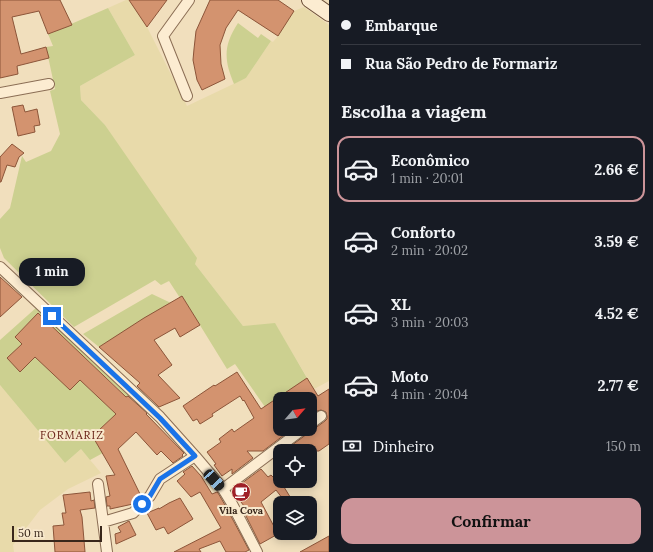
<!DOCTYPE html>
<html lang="pt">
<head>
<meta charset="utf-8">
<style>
	:root { --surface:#171b24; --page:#242831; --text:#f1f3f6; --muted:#9ea1a6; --line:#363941; --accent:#cc9499 }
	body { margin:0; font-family:Lora,serif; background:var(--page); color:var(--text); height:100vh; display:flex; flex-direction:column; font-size:15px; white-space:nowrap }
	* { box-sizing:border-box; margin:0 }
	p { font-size:13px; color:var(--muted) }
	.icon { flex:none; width:22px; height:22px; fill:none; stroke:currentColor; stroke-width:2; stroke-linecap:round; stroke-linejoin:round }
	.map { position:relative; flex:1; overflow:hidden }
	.details { display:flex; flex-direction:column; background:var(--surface); width:324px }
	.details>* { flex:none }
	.top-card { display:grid; align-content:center; height:88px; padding:0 12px; background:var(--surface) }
	.needle { width:26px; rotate:62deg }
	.buttons { position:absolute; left:273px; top:392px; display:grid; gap:8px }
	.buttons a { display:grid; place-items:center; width:44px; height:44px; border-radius:8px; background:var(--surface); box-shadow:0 2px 10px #0003; font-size:20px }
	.scale { position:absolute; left:12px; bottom:10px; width:90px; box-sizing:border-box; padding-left:4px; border:2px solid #39271b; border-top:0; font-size:11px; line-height:14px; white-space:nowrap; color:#39271b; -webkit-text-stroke:3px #f8e9cd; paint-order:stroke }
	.end { position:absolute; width:18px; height:18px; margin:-9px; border:5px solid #1a73e8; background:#fff; box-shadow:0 0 0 2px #fff }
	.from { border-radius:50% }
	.bubble { position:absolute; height:28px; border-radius:12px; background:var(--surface); box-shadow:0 2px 10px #0003; font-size:13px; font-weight:700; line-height:28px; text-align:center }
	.car { position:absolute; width:12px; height:24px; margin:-12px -6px; border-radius:5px; box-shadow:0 0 3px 1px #0007; background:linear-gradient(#222 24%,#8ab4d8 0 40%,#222 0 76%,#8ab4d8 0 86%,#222 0) }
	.top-card b { display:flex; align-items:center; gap:14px; height:38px; font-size:15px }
	.top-card b+b { border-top:1px solid var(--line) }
	.top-card i { width:10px; height:10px; background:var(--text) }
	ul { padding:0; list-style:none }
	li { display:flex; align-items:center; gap:12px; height:66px; margin:0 8px 6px; padding:0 4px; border:2px solid transparent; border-radius:12px }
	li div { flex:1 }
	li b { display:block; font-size:15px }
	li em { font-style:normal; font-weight:700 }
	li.current { border-color:var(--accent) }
	li>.icon { width:36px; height:36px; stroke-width:1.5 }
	h2 { padding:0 12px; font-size:18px; line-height:48px }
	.pay { display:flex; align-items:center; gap:10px; height:44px; padding:0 12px; font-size:15px }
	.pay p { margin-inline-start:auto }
	.button { display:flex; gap:8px; margin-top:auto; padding:8px 12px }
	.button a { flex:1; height:46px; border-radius:12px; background:var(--accent); color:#111; font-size:16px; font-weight:700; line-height:46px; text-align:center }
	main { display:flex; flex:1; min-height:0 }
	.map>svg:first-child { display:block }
</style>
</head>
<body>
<main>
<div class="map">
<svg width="329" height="552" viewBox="0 0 329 552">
	<rect width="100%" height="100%" fill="#f1dfbd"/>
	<!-- farmland -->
	<path fill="#e8daaa" d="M126,0h3l18,27 40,79 59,-28 25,-37 2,1 5,-6 16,-25 10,-4 25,18v356l-15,8 -39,-65 -32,2 -48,-62 -90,-139 -24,-25 -1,-14 55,-31 -27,-47z
		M0,385l65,78 16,-14 20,24 -33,16 -28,21 -27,35 1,7h-14z"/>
	<!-- green -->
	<path fill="#ccd090" d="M108,8l27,47 -55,31 1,14 24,25 92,133 -2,6 48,62 32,-3 32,55 -42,29 -30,-43 -8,5 -45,-73 -2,2 -11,-17 -8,4 -6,-5 -81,47 -70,-69 -4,-10v-29l10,-11 12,-52 4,6 25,-11 9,-17 -10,-43 5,-2 -9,-42 7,-1 -5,-12z
		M238,23l20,15 3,-4 10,7 -25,37 -12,6c-10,-24 -11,-38 4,-61z
		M152,294l19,9 -72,44 -16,-13z
		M37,307l95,91 -2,2 -92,-87 -23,24 55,53 10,-10 36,34 -17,16 15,17 -24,13 -9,-11 -16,14 -65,-78v-45z"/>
	<!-- building -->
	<path fill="#d3936f" stroke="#8c5539" d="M0,0h60l12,25 -24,9 -9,-23 -27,6 9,37 25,-7 3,11 -32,8 1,8 -18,4z
		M129,0h38l-20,27z
		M210,0h68l16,11 -16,25 -40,-26 -12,18 -6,17 1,19 4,15 -23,11 -5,-10 -4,-20 1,-11 2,-18z
		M23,105l2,7 12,-3 3,16 -6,1 1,6 -17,4 -6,-29z
		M12,144l12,9 -5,4 -4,10 -8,-2 -6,17h-1v-25z
		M0,277l22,20 -22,20z
		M182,296l18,29 -20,12 -5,-9 -21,12 18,25 -14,10 22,23 -21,9 -22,-21 3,-3 -41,-36 45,-29z
		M38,313l88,84 2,-1 19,17 -1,1 38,39 -2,2 1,1 -10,7 -12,-12 -4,4 -21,-23 -18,17 23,47 -8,8 -23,5v-3h-3l-1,-9 4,-1 -4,-20 9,-1 -22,-38 7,-6 -1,-1 17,-16 -36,-34 -10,10 -35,-33 -15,15 -13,-14 15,-14 -7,-7z
		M237,372l24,37 46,-31 11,18 11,-7v55l-10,7h-35l23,-17 2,-4 5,-1 11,-8 2,-2v-3l-1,-4 -5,-2 -4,1 -7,5v-17h-30v30h12l-29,22h-16l6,7 -21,16v-5l-10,7 -8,-11 2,-1 -9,-12 14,-10 -2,-3 13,-10 2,3 20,-14 -10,-18 -1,1 -3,-5 -28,18 1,2 -13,8 -3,-5 -4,2 -10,-15 31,-21 1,1z
		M192,466l9,10 11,18 5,-2 1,1 7,12 24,45 -4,2h-19l-6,-11 -21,8 2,3h-27l47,-24 -21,-36 -9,5 -14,-16 8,-7 -2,-2z
		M261,469l7,8 3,-2 2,2 4,-2 1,3 2,-1v4h4l2,4 -2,2 8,13 -4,3h-2l-10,-13 -15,12 17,32 -18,10 -16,-32 3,-2 -12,-16 -1,-5z
		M90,492l1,9 3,-1 1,8 -15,2 2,7 3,35h-30l-2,-26 11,-1 -2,-12h4l-3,-18z
		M180,498l13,21 -25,15 -4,-7 -8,3 -9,-17 12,-5v1l10,-6z
		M129,521l7,14 -20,9 -1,-10 6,-2 -3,-5z
		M329,536v16h-29z"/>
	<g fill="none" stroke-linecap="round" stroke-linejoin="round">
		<!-- street casing -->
		<g stroke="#8b6e55" stroke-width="12">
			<path id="street" d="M0,93l49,-9
				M187,96l-24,-60 26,-36
				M0,267l160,150 35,39 28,33 8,13 26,50
				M310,424l11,-8
				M98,484l9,68
				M223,489l80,-60
				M103,522l30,-9 17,-17 10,-17 35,-23"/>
		</g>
		<!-- secondary casing -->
		<g stroke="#6c4f38" stroke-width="16">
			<path id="secondary" d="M309,0l20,14"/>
		</g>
		<!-- street -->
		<use href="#street" stroke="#fcecd1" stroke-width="10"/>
		<!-- secondary -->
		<use href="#secondary" stroke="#fcecd1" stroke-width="14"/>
	</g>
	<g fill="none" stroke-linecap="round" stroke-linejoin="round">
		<!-- route -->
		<path stroke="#1a73e8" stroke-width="5" d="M52,316l108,102 35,38 -35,23 -10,17 -8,8"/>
	</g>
	<!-- icons -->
	<defs>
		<g id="cafe-disc" transform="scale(1)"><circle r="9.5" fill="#9f2028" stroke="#f8e9cd"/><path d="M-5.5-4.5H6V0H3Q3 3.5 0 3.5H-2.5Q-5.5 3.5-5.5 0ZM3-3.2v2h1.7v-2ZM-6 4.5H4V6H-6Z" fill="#fff"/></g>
	</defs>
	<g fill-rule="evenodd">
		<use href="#cafe-disc" x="241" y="492"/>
	</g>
	<g text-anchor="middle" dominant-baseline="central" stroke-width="4" stroke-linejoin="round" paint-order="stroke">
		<!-- poi labels -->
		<g font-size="10" font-weight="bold" fill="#39271b" stroke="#f8e9cd">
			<text x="241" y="510">Vila Cova</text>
		</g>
		<!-- neighbourhood labels -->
		<g font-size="11" letter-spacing="1" fill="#692317" stroke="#f8e9cd">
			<text x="72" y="435">FORMARIZ</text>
		</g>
	</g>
</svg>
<div class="buttons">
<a><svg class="needle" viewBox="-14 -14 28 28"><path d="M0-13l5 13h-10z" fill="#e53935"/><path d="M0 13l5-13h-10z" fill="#9ea1a6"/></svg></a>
<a><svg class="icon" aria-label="locate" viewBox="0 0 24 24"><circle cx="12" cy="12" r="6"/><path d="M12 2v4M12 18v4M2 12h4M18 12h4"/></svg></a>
<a><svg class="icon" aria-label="layers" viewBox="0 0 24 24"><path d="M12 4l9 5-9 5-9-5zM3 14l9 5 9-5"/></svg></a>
</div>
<div class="scale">50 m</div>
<i class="end from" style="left:142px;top:504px"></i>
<i class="end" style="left:52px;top:316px"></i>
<div class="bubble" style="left:19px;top:258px;width:66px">1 min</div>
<i class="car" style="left:214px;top:480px;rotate:138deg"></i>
</div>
<section class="details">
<div class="top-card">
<b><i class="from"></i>Embarque</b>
<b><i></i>Rua São Pedro de Formariz</b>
</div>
<h2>Escolha a viagem</h2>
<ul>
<li class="current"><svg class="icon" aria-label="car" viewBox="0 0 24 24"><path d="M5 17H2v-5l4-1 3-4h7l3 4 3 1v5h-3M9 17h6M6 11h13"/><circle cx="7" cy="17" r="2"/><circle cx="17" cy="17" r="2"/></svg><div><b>Econômico</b><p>1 min · 20:01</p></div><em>2.66 €</em></li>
<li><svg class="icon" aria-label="car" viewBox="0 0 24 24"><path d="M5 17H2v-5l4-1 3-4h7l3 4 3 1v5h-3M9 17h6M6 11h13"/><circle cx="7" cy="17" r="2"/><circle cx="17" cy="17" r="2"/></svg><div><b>Conforto</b><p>2 min · 20:02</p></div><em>3.59 €</em></li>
<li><svg class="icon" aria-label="car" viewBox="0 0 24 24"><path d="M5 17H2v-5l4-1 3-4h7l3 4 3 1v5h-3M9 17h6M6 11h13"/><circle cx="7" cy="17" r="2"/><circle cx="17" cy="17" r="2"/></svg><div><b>XL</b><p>3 min · 20:03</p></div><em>4.52 €</em></li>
<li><svg class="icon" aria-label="car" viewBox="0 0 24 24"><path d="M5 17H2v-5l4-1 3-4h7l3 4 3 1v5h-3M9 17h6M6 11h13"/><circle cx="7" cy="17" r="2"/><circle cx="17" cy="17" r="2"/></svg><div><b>Moto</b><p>4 min · 20:04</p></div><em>2.77 €</em></li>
</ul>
<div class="pay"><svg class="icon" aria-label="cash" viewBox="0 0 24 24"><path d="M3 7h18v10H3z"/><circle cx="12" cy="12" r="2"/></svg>Dinheiro<p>150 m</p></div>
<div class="button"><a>Confirmar</a></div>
</section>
</main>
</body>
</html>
